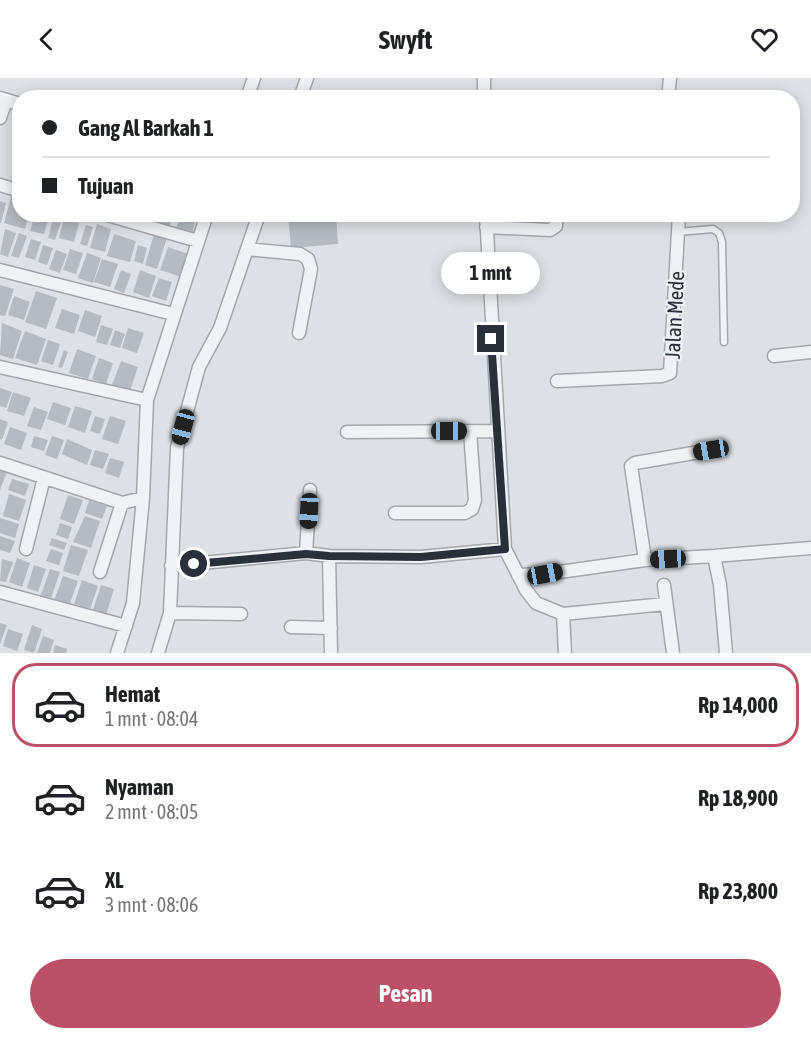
<!DOCTYPE html>
<html lang="id">
<head>
<meta charset="utf-8">
<style>
	:root { --surface:#fff; --page:#f6f6f6; --text:#202124; --muted:#757577; --line:#e0e0e0; --accent:#bc5068 }
	body { margin:0; font-family:"Asap Condensed",sans-serif; background:var(--page); color:var(--text); height:100vh; display:flex; flex-direction:column; font-size:22px; white-space:nowrap }
	* { box-sizing:border-box; margin:0 }
	p { font-size:20px; color:var(--muted) }
	.icon { flex:none; width:33px; height:33px; fill:none; stroke:currentColor; stroke-width:2; stroke-linecap:round; stroke-linejoin:round }
	.map { position:relative; height:575px; overflow:hidden }
	.sheet { display:flex; flex-direction:column; background:var(--surface); flex:1 }
	.sheet>* { flex:none }
	.banner { position:absolute; left:12px; top:12px; width:788px; height:132px; border-radius:24px; box-shadow:0 3px 15px #0003; display:grid; align-content:center; height:132px; padding:0 30px; background:var(--surface) }
	.end { position:absolute; width:27px; height:27px; margin:-14px; border:8px solid #29303a; background:#fff; box-shadow:0 0 0 3px #fff }
	.from { border-radius:50% }
	.bubble { position:absolute; height:42px; border-radius:21px; background:var(--surface); box-shadow:0 3px 15px #0003; font-size:20px; font-weight:700; line-height:42px; text-align:center }
	.car { position:absolute; width:18px; height:36px; margin:-18px -9px; border-radius:8px; box-shadow:0 0 4px 2px #0007; background:linear-gradient(#222 24%,#8ab4d8 0 40%,#222 0 76%,#8ab4d8 0 86%,#222 0) }
	.banner b { display:flex; align-items:center; gap:21px; height:57px; font-size:22px }
	.banner b+b { border-top:2px solid var(--line) }
	.banner i { width:15px; height:15px; background:var(--text) }
	ul { padding:10px 0 0; list-style:none }
	li { display:flex; align-items:center; gap:18px; height:84px; margin:0 12px 9px; padding:0 18px; border:3px solid transparent; border-radius:24px }
	li div { flex:1 }
	li b { display:block; font-size:22px }
	li em { font-style:normal; font-weight:700 }
	li.selected { border-color:var(--accent) }
	li>.icon { width:54px; height:54px; stroke-width:1.5 }
	.button { display:flex; gap:12px; margin-top:auto; padding:12px 30px }
	.button a { flex:1; height:69px; border-radius:36px; background:var(--accent); color:#fff; font-size:24px; font-weight:700; line-height:69px; text-align:center }
	header { display:flex; justify-content:space-between; align-items:center; height:78px; padding:0 30px; background:var(--surface); font-size:27px; font-weight:700 }
	.map>svg:first-child { display:block }
</style>
</head>
<body>
<header><svg class="icon" aria-label="back" viewBox="0 0 24 24"><path d="M15 5l-7 7 7 7"/></svg>Swyft<svg class="icon" aria-label="heart" viewBox="0 0 24 24"><path d="M12 20l-8-8c-3-5 5-10 8-4 3-6 11-1 8 4z"/></svg></header>
<div class="map">
<svg width="811" height="575" viewBox="0 0 811 575">
	<rect width="100%" height="100%" fill="#dde1e5"/>
	<!-- building -->
	<path fill="#b5bbc1" d="M12,116l8,2v18h9l-4,15 -21,-6z
		M0,123l6,2 -5,20h-1z
		M35,136l14,2 -5,18 -14,-3z
		M139,136h24l9,3 -3,10 -32,-9z
		M288,136h48l2,30 -47,4z
		M54,138l8,3 -7,21 -7,-2z
		M64,140l15,5 -5,19 -15,-4z
		M180,140l15,4 -3,12 -16,-5z
		M97,146l14,5 -6,23 -15,-4z
		M86,147l7,2 -6,19 -7,-2z
		M5,151l11,4 -8,24 -8,-3z
		M19,155l8,3 -8,22 -8,-2z
		M114,156l22,7 -6,21 -23,-6z
		M154,156l13,4 -10,31 -12,-4z
		M31,161l10,3 -6,18 -10,-3z
		M43,167l10,3 -6,17 -9,-3z
		M138,167l9,3 -4,16 -9,-3z
		M168,169l20,7 -7,23 -21,-7z
		M70,171l13,4 -7,21 -13,-4z
		M56,172l11,4 -7,19 -11,-4z
		M87,175l14,5 -8,25 -15,-5z
		M102,181l16,5 -8,23 -16,-5z
		M121,192l10,4 -7,19 -10,-4z
		M140,192l16,6 -7,22 -16,-6z
		M159,200l13,4 -6,19 -14,-5z
		M0,207l14,4 -9,27 -5,-1z
		M36,213l21,7 -11,31 -21,-7z
		M14,218l16,6 -6,18 -16,-5z
		M62,231l18,6 -6,19 -19,-6z
		M85,232l17,6 -7,21 -17,-6z
		M2,245l20,8 -9,28 -13,-4z
		M101,247l12,4 -6,16 -11,-3z
		M128,250l16,5 -7,20 -15,-5z
		M115,252l10,4 -5,14 -10,-3z
		M25,253l21,8 -9,26 -22,-7z
		M48,262l12,4 -7,21 -12,-4z
		M77,271l19,7 -8,23 -19,-6z
		M64,272l4,2 -6,16 -4,-1z
		M99,280l14,5 -7,21 -14,-5z
		M121,283l17,6 -8,24 -18,-6z
		M0,310l12,4 -6,16 -6,-2z
		M13,314l18,6 -7,18 -17,-5z
		M53,324l18,6 -6,17 -18,-6z
		M75,328l17,5 -7,22 -17,-6z
		M34,329l14,5 -7,18 -14,-4z
		M95,338l10,3 -5,15 -10,-3z
		M110,338l16,5 -8,23 -16,-5z
		M0,341l8,3 -6,18 -2,-1z
		M10,349l17,6 -6,17 -17,-6z
		M34,358l14,4 -4,11 -13,-4z
		M52,358l12,4 -7,19 -12,-4z
		M67,361l25,11 -5,15 -25,-11z
		M95,372l14,4 -6,15 -13,-4z
		M110,380l14,4 -5,16 -14,-5z
		M0,389l8,2 -8,21z
		M12,401l17,5 -4,12 -17,-6z
		M9,416l17,6 -7,21 -16,-5z
		M68,417l15,5 -9,24 -14,-5z
		M89,422l18,6 -5,13 -17,-6z
		M85,438l15,5 -9,27 -18,-6z
		M0,440l19,6 -4,14 -15,-5z
		M60,445l12,4 -4,12 -12,-4z
		M0,458l15,5 -5,12 -10,-3z
		M52,460l15,5 -3,7 -15,-5z
		M71,467l17,5 -9,26 -16,-5z
		M51,471l12,4 -4,12 -13,-4z
		M17,480l13,5 -8,24 -13,-5z
		M2,481l11,3 -7,20 -6,-1z
		M34,487l12,4 -8,23 -11,-4z
		M50,491l10,3 -9,26 -10,-3z
		M63,498l15,5 -9,25 -15,-5z
		M82,502l16,6 -8,23 -16,-5z
		M101,507l13,4 -8,26 -13,-5z
		M0,545l7,2 -7,19z
		M32,547l10,4 -8,24 -10,-3z
		M8,551l15,5 -6,17 -14,-5z
		M43,558l11,4 -4,13h-13z
		M55,567l12,4 -1,4h-13z"/>
	<g fill="none" stroke-linecap="round" stroke-linejoin="round">
		<!-- lane casing -->
		<g stroke="#a3a8ae" stroke-width="9">
			<path id="lane" d="M678,154l35,-3 6,4 3,9 2,100"/>
		</g>
		<!-- street casing -->
		<g stroke="#a3a8ae" stroke-width="15">
			<path id="street" d="M484,0v20
				M0,20l20,6
				M247,20l7,-20
				M300,20l7,-20
				M668,20l2,-20
				M0,40l6,-18
				M0,107l20,6
				M104,136l94,27
				M486,136l19,335 21,41 10,13 27,11 2,39
				M486,149l64,3 6,-4 1,-12
				M247,171l53,5 8,5 3,10 -12,64
				M0,192l173,44
				M774,278l37,-4
				M0,289l147,33
				M557,303l105,-5 8,-3 9,-159
				M347,354l150,-1
				M0,385l122,40 21,-5
				M395,435h70l7,-4 3,-9 -5,-69
				M26,471l18,-71
				M306,475l4,-63
				M329,478l2,97
				M714,478l97,-8
				M645,482l-14,-94 4,-3 76,-13
				M171,488l135,-13 23,3 92,1 84,-8
				M100,494l22,-69
				M518,497l27,-1 100,-14 69,-4 6,29 6,68
				M664,507l9,68
				M0,514l126,34
				M170,535l71,1
				M563,536l102,-10
				M291,549l40,1
				M117,575l16,-50 10,-105 4,-98 60,-186
				M158,575l12,-40 7,-165 22,-81 21,-39 39,-114"/>
		</g>
		<!-- lane -->
		<use href="#lane" stroke="#f0f1f4" stroke-width="6"/>
		<!-- street -->
		<use href="#street" stroke="#f0f1f4" stroke-width="12"/>
	</g>
	<g fill="none" stroke-linecap="round" stroke-linejoin="round">
		<!-- route -->
		<path stroke="#29303a" stroke-width="8" d="M194,486l112,-10 23,2 92,1 84,-8 -14,-210"/>
	</g>
	<g text-anchor="middle" dominant-baseline="central" stroke-width="4.5" stroke-linejoin="round" paint-order="stroke">
		<!-- street labels -->
		<g font-size="21" fill="#29303a" stroke="#ecf0f3">
			<text transform="translate(674 237) rotate(-87)">Jalan Mede</text>
		</g>
	</g>
</svg>
<i class="end from" style="left:194px;top:486px"></i>
<i class="end" style="left:491px;top:261px"></i>
<div class="bubble" style="left:441px;top:174px;width:99px">1 mnt</div>
<i class="car" style="left:183px;top:349px;rotate:195deg"></i>
<i class="car" style="left:449px;top:353px;rotate:90deg"></i>
<i class="car" style="left:711px;top:372px;rotate:261deg"></i>
<i class="car" style="left:309px;top:433px;rotate:183deg"></i>
<i class="car" style="left:668px;top:481px;rotate:267deg"></i>
<i class="car" style="left:545px;top:496px;rotate:79deg"></i>
<div class="banner">
<b><i class="from"></i>Gang Al Barkah 1</b>
<b><i></i>Tujuan</b>
</div>
</div>
<section class="sheet">
<ul>
<li class="selected"><svg class="icon" aria-label="car" viewBox="0 0 24 24"><path d="M5 17H2v-5l4-1 3-4h7l3 4 3 1v5h-3M9 17h6M6 11h13"/><circle cx="7" cy="17" r="2"/><circle cx="17" cy="17" r="2"/></svg><div><b>Hemat</b><p>1 mnt · 08:04</p></div><em>Rp 14,000</em></li>
<li><svg class="icon" aria-label="car" viewBox="0 0 24 24"><path d="M5 17H2v-5l4-1 3-4h7l3 4 3 1v5h-3M9 17h6M6 11h13"/><circle cx="7" cy="17" r="2"/><circle cx="17" cy="17" r="2"/></svg><div><b>Nyaman</b><p>2 mnt · 08:05</p></div><em>Rp 18,900</em></li>
<li><svg class="icon" aria-label="car" viewBox="0 0 24 24"><path d="M5 17H2v-5l4-1 3-4h7l3 4 3 1v5h-3M9 17h6M6 11h13"/><circle cx="7" cy="17" r="2"/><circle cx="17" cy="17" r="2"/></svg><div><b>XL</b><p>3 mnt · 08:06</p></div><em>Rp 23,800</em></li>
</ul>
<div class="button"><a>Pesan</a></div>
</section>
</body>
</html>
